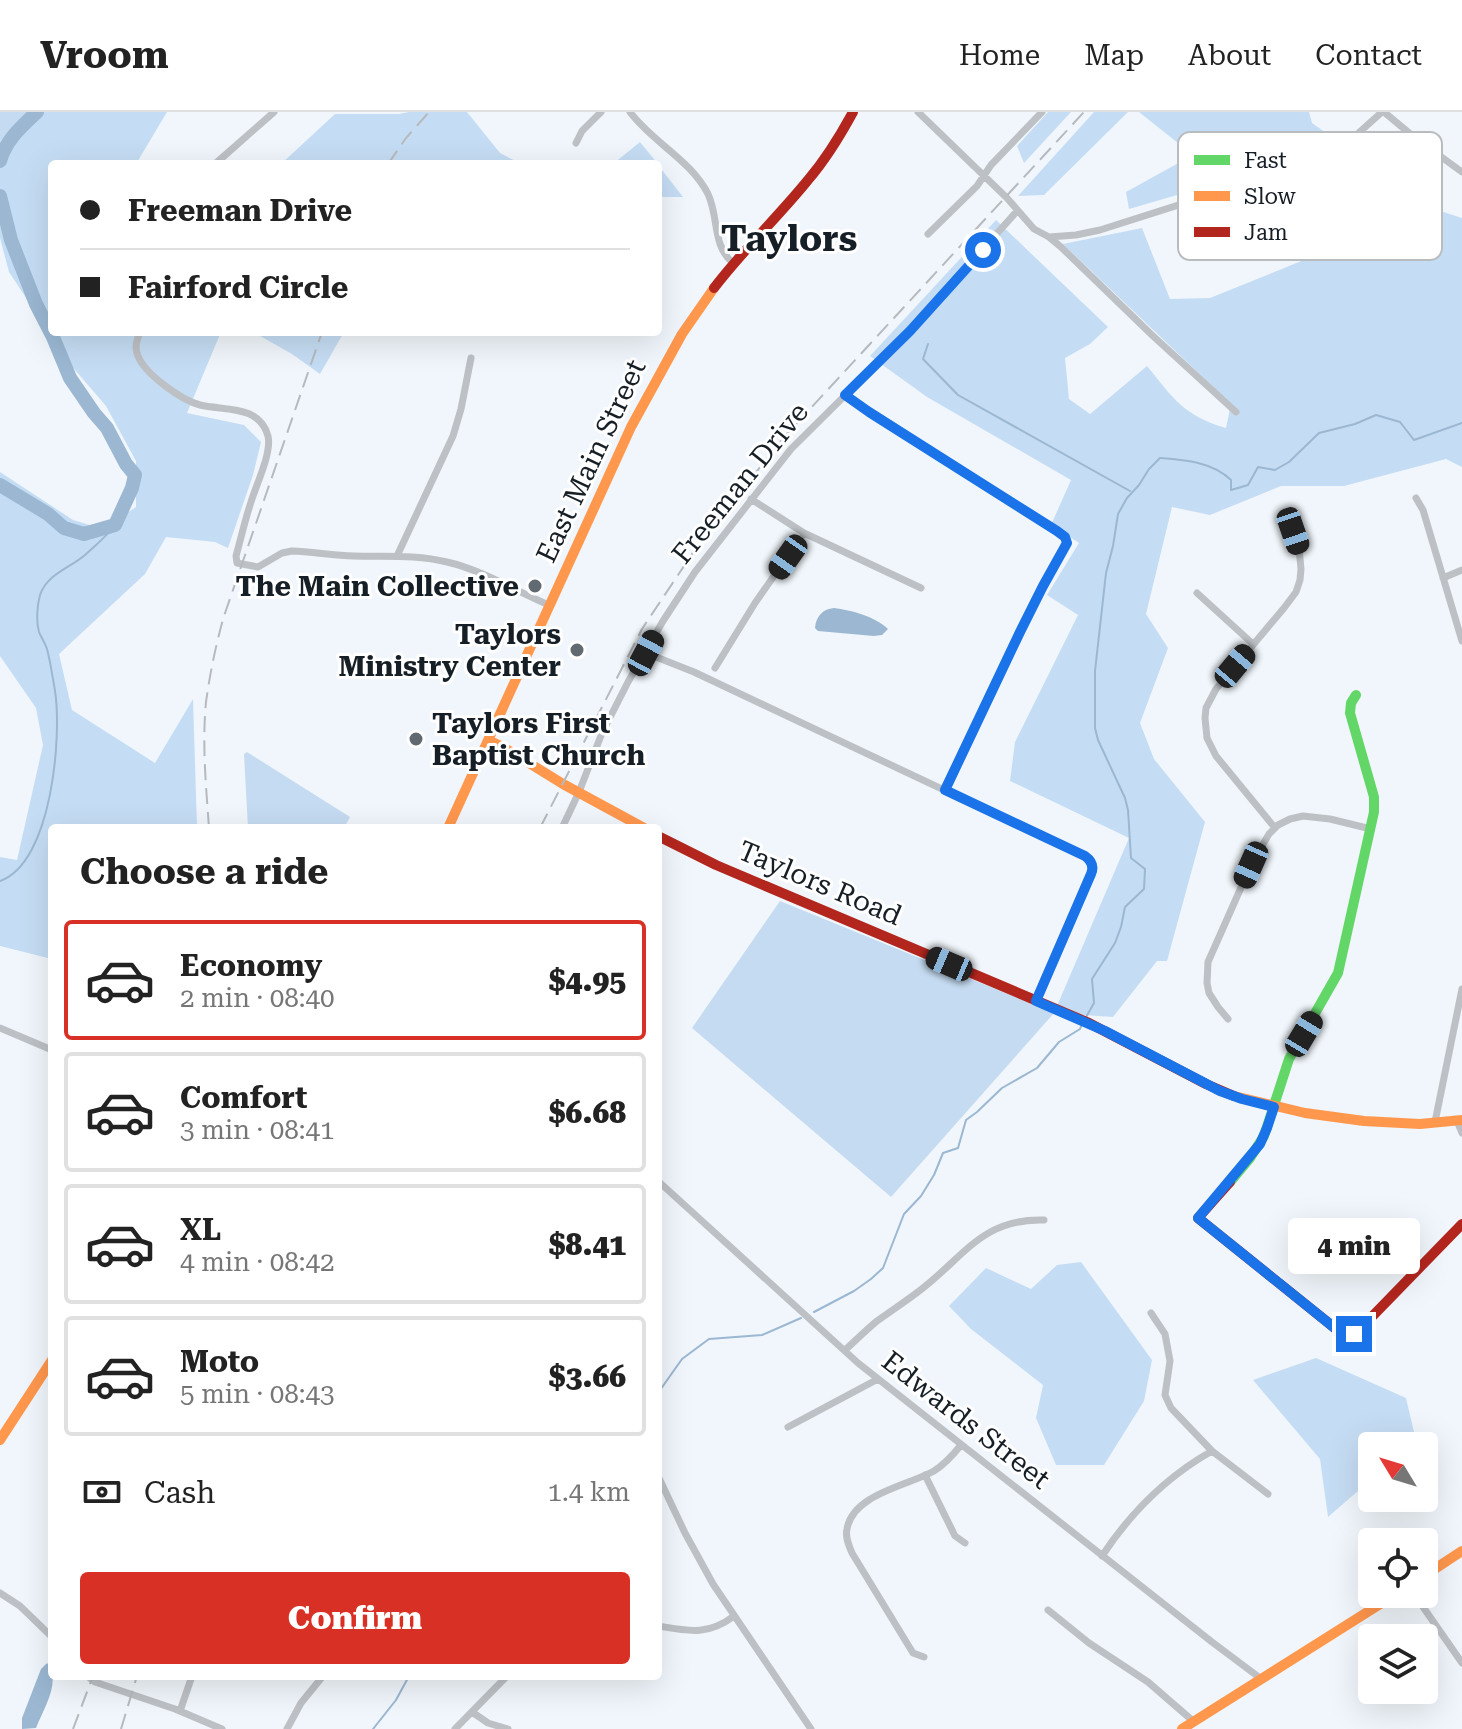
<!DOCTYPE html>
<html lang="en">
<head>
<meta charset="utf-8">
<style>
	:root { --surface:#fff; --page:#f2f2f2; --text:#222; --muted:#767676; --line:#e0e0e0; --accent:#d93025 }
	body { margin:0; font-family:"Roboto Serif",serif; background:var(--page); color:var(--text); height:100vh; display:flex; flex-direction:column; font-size:30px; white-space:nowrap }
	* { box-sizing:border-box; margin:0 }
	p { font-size:26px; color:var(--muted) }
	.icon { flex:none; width:44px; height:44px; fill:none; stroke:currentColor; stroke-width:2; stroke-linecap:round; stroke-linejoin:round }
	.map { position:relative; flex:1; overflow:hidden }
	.side { position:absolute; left:48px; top:712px; width:614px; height:856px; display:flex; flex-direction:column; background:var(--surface); border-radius:8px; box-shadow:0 8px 32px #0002 }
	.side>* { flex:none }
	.guide { position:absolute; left:48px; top:48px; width:614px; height:176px; border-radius:8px; box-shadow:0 8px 32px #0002; display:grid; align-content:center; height:176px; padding:0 32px; background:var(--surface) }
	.needle { width:52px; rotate:308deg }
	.tools { position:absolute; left:1358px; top:1320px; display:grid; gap:16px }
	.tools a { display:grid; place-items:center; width:80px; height:80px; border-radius:8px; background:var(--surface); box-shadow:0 8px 32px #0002; font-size:40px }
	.end { position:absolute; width:36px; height:36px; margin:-18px; border:10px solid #1a73e8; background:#fff; box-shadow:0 0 0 4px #fff }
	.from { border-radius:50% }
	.bubble { position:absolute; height:56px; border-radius:8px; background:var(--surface); box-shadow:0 8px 32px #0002; font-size:26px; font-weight:800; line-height:56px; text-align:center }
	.car { position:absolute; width:24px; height:48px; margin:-24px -12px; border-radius:10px; box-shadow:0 0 6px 2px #0007; background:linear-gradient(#222 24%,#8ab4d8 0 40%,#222 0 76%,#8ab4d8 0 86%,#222 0) }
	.guide b { display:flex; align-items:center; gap:28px; height:76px; font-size:30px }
	.guide b+b { border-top:2px solid var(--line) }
	.guide i { width:20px; height:20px; background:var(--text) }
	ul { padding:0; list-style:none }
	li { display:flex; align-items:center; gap:24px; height:120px; margin:0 16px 12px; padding:0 16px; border:4px solid var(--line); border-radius:8px }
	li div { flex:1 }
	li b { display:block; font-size:30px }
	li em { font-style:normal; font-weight:800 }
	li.current { border-color:var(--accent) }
	li>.icon { width:72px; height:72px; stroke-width:1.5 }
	h2 { padding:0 32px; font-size:36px; line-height:96px }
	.pay { display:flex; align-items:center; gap:20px; height:88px; padding:0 32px; font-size:30px }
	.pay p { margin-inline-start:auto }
	.action { display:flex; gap:16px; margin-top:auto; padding:16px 32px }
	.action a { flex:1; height:92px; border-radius:8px; background:var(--accent); color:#fff; font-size:32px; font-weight:800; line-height:92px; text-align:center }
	header { display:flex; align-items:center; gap:48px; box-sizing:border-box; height:112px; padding:0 40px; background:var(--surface); border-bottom:2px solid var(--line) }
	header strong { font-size:38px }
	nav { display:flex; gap:44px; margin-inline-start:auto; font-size:28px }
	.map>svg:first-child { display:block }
</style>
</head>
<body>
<header>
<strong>Vroom</strong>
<nav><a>Home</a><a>Map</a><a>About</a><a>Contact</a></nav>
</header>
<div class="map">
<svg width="1462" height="1617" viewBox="0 0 1462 1617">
	<rect width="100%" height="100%" fill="#f0f6fb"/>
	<!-- green -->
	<path fill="#c5dbf1" d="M0,0h37l-37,29z
		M247,640l103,65 -6,11h-96l-4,-74z
		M780,789l274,112 -163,184 -199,-169z"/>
	<!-- forest -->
	<path fill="#c5ddf4" d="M37,0h130l-31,52h-84v168h169l-34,81 57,12 17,17 -8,33 -25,73 -13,-6 -49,-5 -21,37 -86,80 13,56 83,53 38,-64 4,129h-145v131l-52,-13v-89l17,3 26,-115 -7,-37 -36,-52v-184l73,48 30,9 33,-22v-46l-30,-55 -37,-43 -60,-91 -9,-34v-97z
		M409,0h58l33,41 21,11h-240l54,-50h64z
		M1048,0h23l-47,51 -7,-17z
		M1094,0h34l-84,83 -26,1z
		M1139,0h170l3,11 27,19 -155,51 -55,16 -3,-17 67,-37z
		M640,30l18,22h-45z
		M658,53l25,32h-25z
		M1422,93l40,13v249l-16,-8 -102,27h-63l-71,29 -38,-8 -26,107 22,34 -28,75 14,36 51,63 -38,139h-10l-44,56 -59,-4 75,-175 -119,-57 5,-39 63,-127 -31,-20 32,-52 -28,-18 20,-45 -144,-83 -57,-41 126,-136 112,107 -18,17 -25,14 4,41 21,15 57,-48c26,32 37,50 79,62l5,-24 -168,-160 79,-16 28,71 40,-1 153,-62z
		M253,220h91l-24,42 -28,-20z
		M1081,1150l71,98 -8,41 -40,64h-48l-20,-47 7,-33 -72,-56 -22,-23 37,-38 45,21 26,-24z
		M1316,1246l90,40 8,34 -22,14h-20v26l-14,19 -30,26 -8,-58 -67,-79z"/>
	<!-- water -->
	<path fill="#9bb7d2" d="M834,496c17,2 42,9 54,21l-6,6 -8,1 -56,-5 -3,-3c1,-12 8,-19 19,-20z
		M47,1551c15,17 -3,45 -11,65l-14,1v-11l19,-49z"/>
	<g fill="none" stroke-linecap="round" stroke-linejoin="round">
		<!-- stream -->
		<path stroke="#9bb7d2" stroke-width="2" d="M928,232l-5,15 35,36 172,96
			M0,769c52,-18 62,-145 55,-190 -2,-12 -5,-31 -8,-42 -2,-6 -6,-12 -8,-17 -3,-11 -2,-26 1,-37 7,-21 30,-27 45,-40 10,-9 22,-19 30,-30
			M1085,907l9,-16 -2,-24 23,-36 6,-16 4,-20 19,-18 1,-20 -14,-11 -3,-48 -3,-12 -27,-58 -3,-12v-57l11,-98 7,-27 5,-32 9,-16 12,-13 10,-16 11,-11c25,2 52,4 71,22v10l17,-5 10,-18 17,3 14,-8 30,-29 36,-9 21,-9 24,7 14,18 48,-17
			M814,1200l40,-21 17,-12 12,-11 21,-54 17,-18 13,-21 9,-22 15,-5 8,-28 11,-8 25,-24 35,-20 22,-26 21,-13 2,-5
			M658,1281l24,-34 27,-20 53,-4 39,-17
			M373,1617l23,-29 13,-24"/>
		<!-- river -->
		<path stroke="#9bb7d2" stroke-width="14" d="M0,49c6,-21 21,-34 37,-49
			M0,84l11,44 25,64 17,33 17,41 24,35 13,15 19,36 9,11 -3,13 -17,37 -31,9 -20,-6 -16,-14 -48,-29"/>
		<!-- street -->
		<path stroke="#bdc1c5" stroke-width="7" d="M630,0c22,30 61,48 78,82 11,23 4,52 25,69
			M918,0l89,86 27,31 15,8 12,10 92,89 83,76
			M1384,0l30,25 48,35
			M576,31l6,-12 19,-19
			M215,52l59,-52
			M928,122l49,-48 14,-21 51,-53
			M1049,125l27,-2 24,-5 223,-71 21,-13 38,-34
			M140,220c-3,8 -6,16 -2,24 7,18 43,44 62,49 24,6 59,-1 68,31 4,17 -12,49 -17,66 -6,18 -10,36 -15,54l1,7 21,4 24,-14 10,-2c20,1 41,4 62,5 30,1 62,-2 93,6 35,8 69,29 102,43
			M845,283l212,136 8,6 2,6 -47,89 -75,158
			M1416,386l7,12 39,131
			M751,387l53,34 117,55
			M397,444l56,-120 8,-27 10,-51
			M1443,466l19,-8
			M1197,481l56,51
			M646,541l48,19 394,186 5,9 -2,7 -55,127
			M715,556l40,-65 49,-70
			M562,716l17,-36 23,-59 26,-51 35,-61 32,-49 96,-123 119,-118 107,-120
			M1275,716l-59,-72 -9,-18 -2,-20 1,-10 10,-19 68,-81 12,-16 4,-12 1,-11 -2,-21 -6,-17
			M1228,907l-10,-12 -9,-14 -2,-10 1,-21 43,-97 18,-31 9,-9 12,-6 13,-3 27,3 41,10
			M0,916l52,22
			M1457,1009l5,12
			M1435,1010l27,-133
			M658,1069l200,182 354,279 48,36
			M1151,1201l14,21 5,27 -5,34 6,13 41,43 56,43
			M845,1238c10,-9 21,-20 32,-29 15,-11 31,-21 46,-33 42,-33 61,-70 121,-68
			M788,1315l90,-48
			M925,1363l30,61 10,7
			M658,1364l27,57 28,51 98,145
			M1102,1444c29,-44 64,-79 110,-105
			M0,1481l20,13 32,31
			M1414,1482l48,69
			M1048,1498l41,33 59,39 45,39
			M658,1514c30,5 50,10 76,-10
			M924,1545l-11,-4 -61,-100c-3,-7 -7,-16 -5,-24 6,-35 60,-43 87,-58 11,-7 19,-16 27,-26
			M87,1564l8,6 80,27 47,20
			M180,1599l12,-35
			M472,1600l16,11 20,6
			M287,1617l14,-26 22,-27
			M455,1617l52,-53"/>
		<!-- fast -->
		<path stroke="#63d668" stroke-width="10" d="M1230,1070l20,-24 14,-22 25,-77 49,-86 36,-161v-15l-24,-84 1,-10 5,-8"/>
		<!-- slow -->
		<path stroke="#ff974d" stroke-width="10" d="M488,628l15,7 60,37 81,44
			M448,716l183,-401 51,-93 32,-46
			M1234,984l71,17 59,8 56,3 42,-4
			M0,1328l52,-80
			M1424,1464l38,-25
			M1182,1617l214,-135"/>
		<!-- jam -->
		<path stroke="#b3261e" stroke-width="10" d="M714,176c29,-38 64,-71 94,-108 18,-21 32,-44 45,-68
			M658,724l58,29 371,157 119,62 28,12
			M1230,1070l-32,36 138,111 14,8 10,-8 102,-105"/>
		<!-- rail -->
		<path stroke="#b6babf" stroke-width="2" stroke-dasharray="16 8" stroke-linecap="butt" d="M388,52l18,-26 23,-26
			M209,716c-3,-42 -7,-84 -3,-126 4,-29 10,-58 18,-86l98,-284
			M540,716l102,-199 60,-90 84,-104 298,-323
			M73,1617l20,-53
			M121,1617l16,-53"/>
	</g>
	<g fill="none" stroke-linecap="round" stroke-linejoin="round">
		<!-- route -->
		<path stroke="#1a73e8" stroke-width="10" d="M983,138l-73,81 -65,64 24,17 188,119 8,6 2,6 -24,43 -23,46 -75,158 140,66c7,5 9,11 6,18l-55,127 69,30 115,60 22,8 32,8 -7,21 -7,16 -62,74 138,111 14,8 4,-3"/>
	</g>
	<!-- markers -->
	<g fill="#626a71" stroke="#fff" stroke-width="3">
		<circle cx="535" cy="474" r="8"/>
		<circle cx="577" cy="538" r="8"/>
		<circle cx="416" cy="627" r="8"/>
	</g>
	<g text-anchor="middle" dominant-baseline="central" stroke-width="6" stroke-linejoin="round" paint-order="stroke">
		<!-- street labels -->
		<g font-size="28" fill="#161e26" stroke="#fff">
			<text transform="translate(591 349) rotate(-65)">East Main Street</text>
			<text transform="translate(740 371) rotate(-51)">Freeman Drive</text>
			<text transform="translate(820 771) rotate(23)">Taylors Road</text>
			<text transform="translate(966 1308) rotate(38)">Edwards Street</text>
		</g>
		<!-- poi labels -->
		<g font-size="28" font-weight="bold" fill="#161e26" stroke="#fff" text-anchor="end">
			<text x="519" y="474">The Main Collective</text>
			<text x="561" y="522">Taylors<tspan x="561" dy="32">Ministry Center</tspan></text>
			<text x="432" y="611" text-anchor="start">Taylors First<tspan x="432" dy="32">Baptist Church</tspan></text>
		</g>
		<!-- district labels -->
		<g font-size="36" font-weight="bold" fill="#161e26" stroke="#fff">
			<text x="789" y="127">Taylors</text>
		</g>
	</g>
	<!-- legend -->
	<rect x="1178" y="20" width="264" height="128" rx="12" fill="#fff" stroke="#b9bcbe" stroke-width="2"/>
	<rect x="1194" y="43" width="36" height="10" fill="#63d668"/>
	<rect x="1194" y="79" width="36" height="10" fill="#ff974d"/>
	<rect x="1194" y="115" width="36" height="10" fill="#b3261e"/>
	<g font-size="22" fill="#161e26">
		<text x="1244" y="56">Fast</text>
		<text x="1244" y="92">Slow</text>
		<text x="1244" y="128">Jam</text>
	</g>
</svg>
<div class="tools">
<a><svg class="needle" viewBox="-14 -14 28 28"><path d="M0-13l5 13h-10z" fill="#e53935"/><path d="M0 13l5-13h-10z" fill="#767676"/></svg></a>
<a><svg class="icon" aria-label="locate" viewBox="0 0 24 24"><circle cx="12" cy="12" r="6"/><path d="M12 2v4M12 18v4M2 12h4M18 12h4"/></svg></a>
<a><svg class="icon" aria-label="layers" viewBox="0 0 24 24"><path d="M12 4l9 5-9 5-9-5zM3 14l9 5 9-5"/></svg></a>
</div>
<i class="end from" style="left:983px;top:138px"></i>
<i class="end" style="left:1354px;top:1222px"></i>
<div class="bubble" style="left:1288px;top:1106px;width:132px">4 min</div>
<i class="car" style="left:1293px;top:419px;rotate:161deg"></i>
<i class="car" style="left:788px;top:445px;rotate:215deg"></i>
<i class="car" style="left:646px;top:541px;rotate:28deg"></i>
<i class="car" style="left:1235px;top:554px;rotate:40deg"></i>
<i class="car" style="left:1251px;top:753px;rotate:204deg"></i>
<i class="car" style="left:949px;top:852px;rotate:293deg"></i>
<i class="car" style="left:1304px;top:922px;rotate:31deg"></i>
<div class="guide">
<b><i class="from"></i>Freeman Drive</b>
<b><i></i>Fairford Circle</b>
</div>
<section class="side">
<h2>Choose a ride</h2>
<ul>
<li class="current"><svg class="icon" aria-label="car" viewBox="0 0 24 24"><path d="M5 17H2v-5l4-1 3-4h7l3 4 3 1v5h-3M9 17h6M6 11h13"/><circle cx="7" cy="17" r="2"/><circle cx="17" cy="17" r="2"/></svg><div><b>Economy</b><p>2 min · 08:40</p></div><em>$4.95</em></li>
<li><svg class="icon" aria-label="car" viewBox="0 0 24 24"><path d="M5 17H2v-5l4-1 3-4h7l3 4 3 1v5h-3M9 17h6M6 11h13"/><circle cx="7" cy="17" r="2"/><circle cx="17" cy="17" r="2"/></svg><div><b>Comfort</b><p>3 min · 08:41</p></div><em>$6.68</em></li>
<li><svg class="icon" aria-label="car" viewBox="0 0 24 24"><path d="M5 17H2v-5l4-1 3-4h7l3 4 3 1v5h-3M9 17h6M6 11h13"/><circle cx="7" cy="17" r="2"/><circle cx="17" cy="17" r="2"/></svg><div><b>XL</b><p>4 min · 08:42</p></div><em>$8.41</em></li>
<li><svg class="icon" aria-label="car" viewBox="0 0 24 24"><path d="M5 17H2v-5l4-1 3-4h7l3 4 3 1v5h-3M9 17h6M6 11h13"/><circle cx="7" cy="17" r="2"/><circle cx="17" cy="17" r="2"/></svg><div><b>Moto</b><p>5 min · 08:43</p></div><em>$3.66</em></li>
</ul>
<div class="pay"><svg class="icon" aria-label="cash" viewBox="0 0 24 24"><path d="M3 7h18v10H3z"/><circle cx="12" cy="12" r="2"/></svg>Cash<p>1.4 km</p></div>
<div class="action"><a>Confirm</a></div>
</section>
</div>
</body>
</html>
